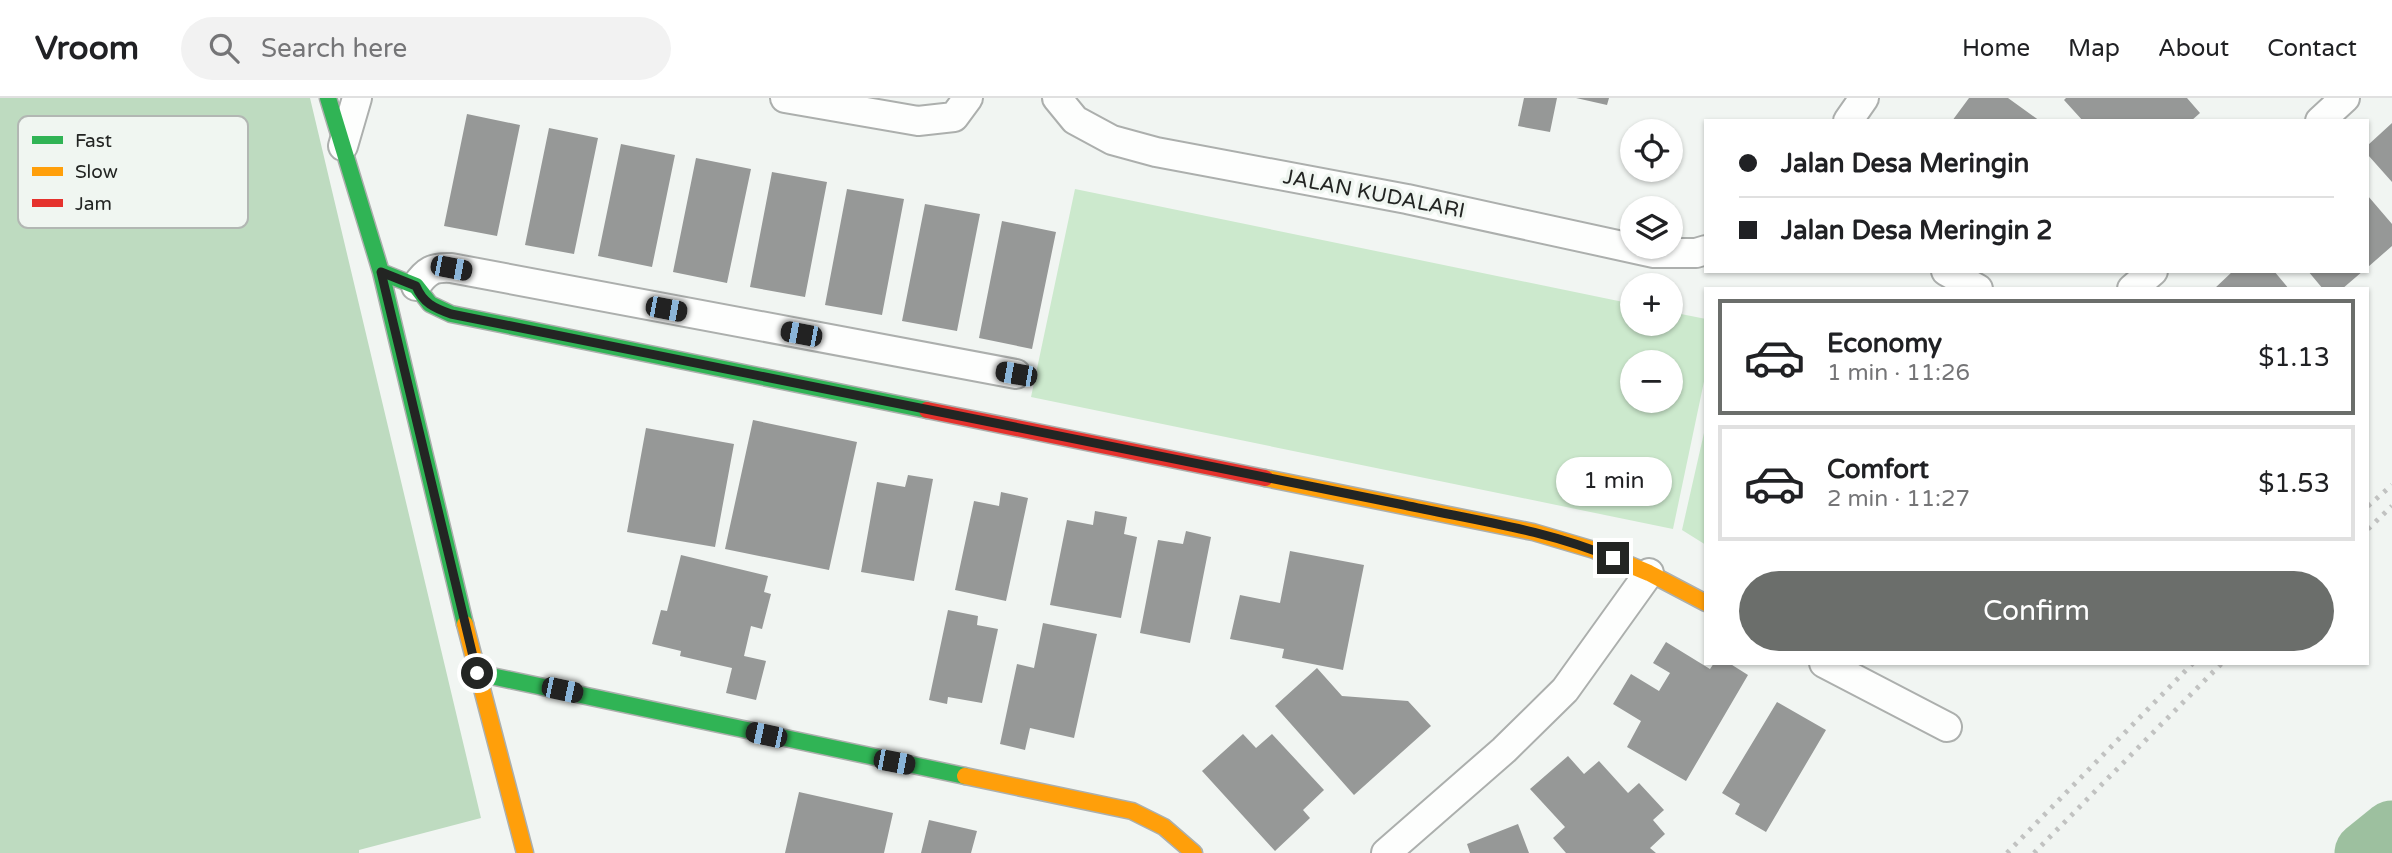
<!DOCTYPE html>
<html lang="en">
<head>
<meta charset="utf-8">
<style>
	:root { --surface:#fff; --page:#f2f2f2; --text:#202124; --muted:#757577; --line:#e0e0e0; --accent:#6b6e6b }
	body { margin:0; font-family:"Varela Round",sans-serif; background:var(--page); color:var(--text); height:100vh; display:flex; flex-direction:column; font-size:26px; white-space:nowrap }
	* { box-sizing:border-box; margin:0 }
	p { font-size:23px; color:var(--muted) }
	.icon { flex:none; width:38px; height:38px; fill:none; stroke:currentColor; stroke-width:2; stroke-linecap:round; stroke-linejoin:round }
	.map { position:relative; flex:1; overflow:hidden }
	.side { position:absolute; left:1704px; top:189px; width:665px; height:378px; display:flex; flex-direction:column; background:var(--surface); border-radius:0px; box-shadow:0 2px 5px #0004 }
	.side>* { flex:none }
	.guide { position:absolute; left:1704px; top:21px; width:665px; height:154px; border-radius:0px; box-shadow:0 2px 5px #0004; display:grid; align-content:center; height:154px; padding:0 35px; background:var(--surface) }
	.buttons { position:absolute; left:1620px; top:21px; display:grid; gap:14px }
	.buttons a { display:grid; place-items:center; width:63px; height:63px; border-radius:50%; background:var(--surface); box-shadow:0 2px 5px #0004; font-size:35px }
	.end { position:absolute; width:32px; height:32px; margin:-16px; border:9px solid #232523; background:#fff; box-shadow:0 0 0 4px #fff }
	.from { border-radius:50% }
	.bubble { position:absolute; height:49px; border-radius:24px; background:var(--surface); box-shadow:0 2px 5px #0004; font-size:23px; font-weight:600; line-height:49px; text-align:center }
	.car { position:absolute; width:21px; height:42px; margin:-21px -10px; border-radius:9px; box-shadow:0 0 5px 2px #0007; background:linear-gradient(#222 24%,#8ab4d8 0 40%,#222 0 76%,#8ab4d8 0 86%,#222 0) }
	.guide b { display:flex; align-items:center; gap:24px; height:66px; font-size:26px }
	.guide b+b { border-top:2px solid var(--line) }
	.guide i { width:18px; height:18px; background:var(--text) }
	ul { padding:12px 0 0; list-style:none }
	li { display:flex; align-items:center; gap:21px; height:116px; margin:0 14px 10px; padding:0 21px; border:4px solid var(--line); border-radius:0px }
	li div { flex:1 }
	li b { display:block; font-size:26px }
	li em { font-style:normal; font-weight:600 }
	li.on { border-color:var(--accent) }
	li>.icon { width:63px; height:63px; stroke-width:1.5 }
	.primary-button { display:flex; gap:14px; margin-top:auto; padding:14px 35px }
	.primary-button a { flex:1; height:80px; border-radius:42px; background:var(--accent); color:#fff; font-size:28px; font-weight:600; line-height:80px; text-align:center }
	header { display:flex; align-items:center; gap:42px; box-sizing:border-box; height:98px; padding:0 35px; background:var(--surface); border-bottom:2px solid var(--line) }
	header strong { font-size:33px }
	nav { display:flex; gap:38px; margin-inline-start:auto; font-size:24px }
	.search { width:490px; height:63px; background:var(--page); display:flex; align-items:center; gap:18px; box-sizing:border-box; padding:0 24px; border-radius:38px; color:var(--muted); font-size:26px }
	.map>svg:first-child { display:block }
</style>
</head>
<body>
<header>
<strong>Vroom</strong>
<div class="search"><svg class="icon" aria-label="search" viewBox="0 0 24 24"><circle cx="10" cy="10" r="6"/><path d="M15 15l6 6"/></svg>Search here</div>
<nav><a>Home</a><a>Map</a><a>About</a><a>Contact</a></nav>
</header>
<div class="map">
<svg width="2392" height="755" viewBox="0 0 2392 755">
	<rect width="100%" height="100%" fill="#f1f5f2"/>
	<!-- green -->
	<path fill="#cce9cd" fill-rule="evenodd" d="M1075,91l558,115v20h38v-12l35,7v53l-33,157 -642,-132zM1633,264h38v39h-38z
		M1706,326v121l-24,-15z"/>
	<!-- forest -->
	<path fill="#bedbc0" d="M0,0h310l171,720 -122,32v3h-359z"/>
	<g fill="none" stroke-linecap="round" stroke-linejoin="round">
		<!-- river -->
		<path stroke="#9dc09f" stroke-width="63" d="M2366,755l26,-21"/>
	</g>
	<!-- building -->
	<path fill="#969897" d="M1524,0h33l-7,34 -32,-6z
		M1576,0h33l-2,7z
		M1969,0h39l32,23h-88z
		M2066,0h121l13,15 -9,8h-108l-19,-21z
		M467,16l53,11 -23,111 -53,-10z
		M2392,25v59l-24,-27v-10z
		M549,30l49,10 -24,116 -49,-9z
		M621,46l54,11 -23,112 -54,-11z
		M696,60l55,11 -24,114 -54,-11z
		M772,74l55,10 -22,115 -55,-10z
		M847,91l57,10 -22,116 -57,-10z
		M2368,98l24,28v22l-24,21z
		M925,106l55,10 -23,117 -55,-10z
		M1002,123l54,11 -24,117 -53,-11z
		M2233,173h41l15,18h-75z
		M2308,173h55l-21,18h-19z
		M753,322l104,22 -28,128 -104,-21z
		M646,330l88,16 -19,103 -88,-15z
		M908,377l25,4 -19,102 -53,-9 16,-90 28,5z
		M1001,394l27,6 -22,103 -51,-11 19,-89 25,5z
		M1095,413l32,6 -3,17 13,3 -16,81 -71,-13 17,-85 26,5z
		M1186,433l25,6 -21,106 -50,-10 18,-93 25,4z
		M1290,453l74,14 -21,105 -61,-12 2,-9 -54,-10 10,-44 40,8z
		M681,457l87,21 -4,16 7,2 -9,35 -11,-3 -7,30 22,5 -10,39 -30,-7 6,-25 -52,-12 1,-5 -29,-7 9,-34 6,1z
		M948,512l30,6 -1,9 21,4 -16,74 -34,-6 -1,7 -18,-4z
		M1043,525l54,11 -23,104 -44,-10 -5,22 -25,-6 17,-80 17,4z
		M1666,544l44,27 4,-6h15l19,12 -62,106 -59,-34 14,-26 -28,-17 18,-30 28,17 11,-18 -17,-10z
		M1317,570l25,28 66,5 23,25 -77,69 -79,-89z
		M1777,604l49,28 -60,102 -31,-18 5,-10 -18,-11z
		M1243,636l13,14 16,-14 52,56 -21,20 7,8 -35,33 -73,-80z
		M1568,658l16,18 15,-13 29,32 11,-10 25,27 -11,10 12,14 -15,14 6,5h-90l-13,-15 12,-11 -35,-38z
		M799,694l94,21 -9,40h-99z
		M929,722l48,11 -6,22h-50z
		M1518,726l11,29h-59l-3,-9z"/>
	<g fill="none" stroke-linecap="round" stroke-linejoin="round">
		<!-- street casing -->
		<g stroke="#acafad" stroke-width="32">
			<path id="street" d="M785,0l133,23 36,-4 14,-19
				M1057,0l18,22 37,20 44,12 251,47 247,54h42l10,-3
				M1848,23l16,-23
				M2320,23l25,-23
				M343,48l14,-48
				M1946,173l32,18
				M416,188c10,-15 17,-19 35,-18l565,106
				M2132,191l21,-18
				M1824,565l123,64
				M1386,755l118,-103 61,-60 84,-117"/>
		</g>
		<!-- fast casing -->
		<g stroke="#acafad" stroke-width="19">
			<path id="fast" d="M328,0l53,174 84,352
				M381,174l35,14 14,18 21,10 476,96
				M477,575l488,103"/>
		</g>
		<!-- slow casing -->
		<g stroke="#acafad" stroke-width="19">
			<path id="slow" d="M1265,380l268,54 61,18 55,23 57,30
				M465,526l60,229
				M965,678l167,35 32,16 30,26"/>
		</g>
		<!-- jam casing -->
		<g stroke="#acafad" stroke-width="19">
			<path id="jam" d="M927,312l338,68"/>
		</g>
		<!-- street -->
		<use href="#street" stroke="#fdfefd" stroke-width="28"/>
		<!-- fast -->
		<use href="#fast" stroke="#30b455" stroke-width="16"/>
		<!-- slow -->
		<use href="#slow" stroke="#ff9f0a" stroke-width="16"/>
		<!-- jam -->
		<use href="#jam" stroke="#e5322d" stroke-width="16"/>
		<!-- rail -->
		<path stroke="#c1c2c1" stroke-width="5" stroke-dasharray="3.5 7" stroke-linecap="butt" d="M2368,408l24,-21
			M2368,431l24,-23
			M2007,755l186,-190
			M2034,755l188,-190"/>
	</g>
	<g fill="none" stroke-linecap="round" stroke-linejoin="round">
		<!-- route -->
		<path stroke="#232523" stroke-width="9" d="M477,575l-96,-401 35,14c7,17 18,22 35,28l953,191c69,15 143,25 209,53"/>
	</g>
	<g text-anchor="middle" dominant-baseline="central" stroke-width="7" stroke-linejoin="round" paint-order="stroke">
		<!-- street labels -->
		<g font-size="21" fill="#232523" stroke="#f0f6f1">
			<text transform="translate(1374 96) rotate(11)">JALAN KUDALARI</text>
		</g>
	</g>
	<!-- legend -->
	<rect x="18" y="18" width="230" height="112" rx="10" fill="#f0f6f1" stroke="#b2b7b3" stroke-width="2"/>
	<rect x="32" y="38" width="31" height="8" fill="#30b455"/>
	<rect x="32" y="69" width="31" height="9" fill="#ff9f0a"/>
	<rect x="32" y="101" width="31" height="8" fill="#e5322d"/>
	<g font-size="19" fill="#232523">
		<text x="75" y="49">Fast</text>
		<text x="75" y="80">Slow</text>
		<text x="75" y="112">Jam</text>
	</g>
</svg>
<div class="buttons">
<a><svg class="icon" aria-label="locate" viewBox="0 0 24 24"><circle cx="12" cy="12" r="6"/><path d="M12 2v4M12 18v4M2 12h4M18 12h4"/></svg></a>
<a><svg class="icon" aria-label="layers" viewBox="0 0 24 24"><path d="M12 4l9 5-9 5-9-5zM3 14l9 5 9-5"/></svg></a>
<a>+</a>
<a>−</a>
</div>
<i class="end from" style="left:477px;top:575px"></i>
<i class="end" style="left:1613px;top:460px"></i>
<div class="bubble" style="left:1556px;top:359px;width:116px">1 min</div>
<i class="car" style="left:451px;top:170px;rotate:101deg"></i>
<i class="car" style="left:666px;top:211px;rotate:101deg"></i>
<i class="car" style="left:801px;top:236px;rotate:281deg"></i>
<i class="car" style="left:1016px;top:276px;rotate:280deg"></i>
<i class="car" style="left:562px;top:592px;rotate:102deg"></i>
<i class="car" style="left:766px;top:637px;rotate:282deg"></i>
<i class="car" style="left:894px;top:664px;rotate:101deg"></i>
<div class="guide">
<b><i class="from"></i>Jalan Desa Meringin</b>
<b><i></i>Jalan Desa Meringin 2</b>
</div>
<section class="side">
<ul>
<li class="on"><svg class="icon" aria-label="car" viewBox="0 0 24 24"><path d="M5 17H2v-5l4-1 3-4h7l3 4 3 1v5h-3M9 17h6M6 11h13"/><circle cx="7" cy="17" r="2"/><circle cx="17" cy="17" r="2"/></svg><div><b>Economy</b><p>1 min · 11:26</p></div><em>$1.13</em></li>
<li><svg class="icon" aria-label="car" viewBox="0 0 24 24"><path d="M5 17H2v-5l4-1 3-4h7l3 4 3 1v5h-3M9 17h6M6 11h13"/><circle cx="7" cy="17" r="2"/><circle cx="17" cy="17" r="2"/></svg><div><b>Comfort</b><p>2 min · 11:27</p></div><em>$1.53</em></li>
</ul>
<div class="primary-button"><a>Confirm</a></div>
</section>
</div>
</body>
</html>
